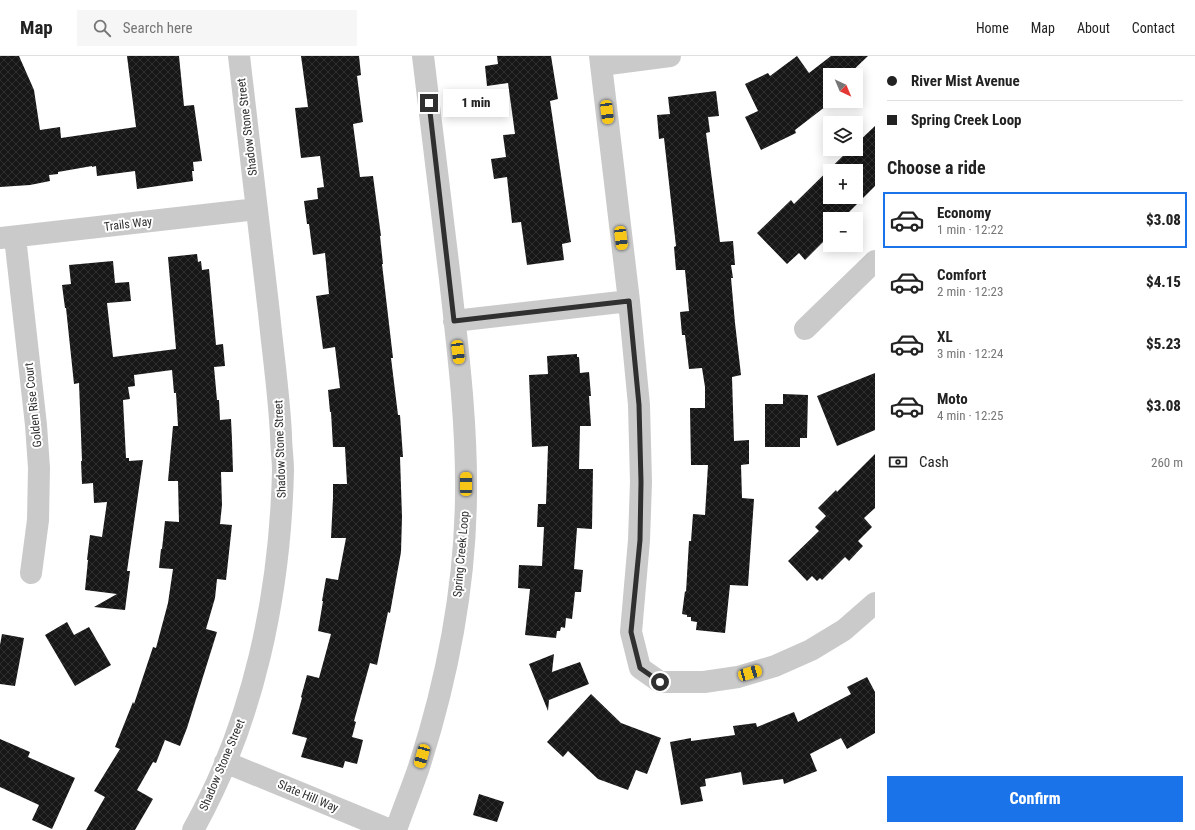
<!DOCTYPE html>
<html lang="en">
<head>
<meta charset="utf-8">
<style>
	:root { --surface:#fff; --page:#f6f6f6; --text:#222; --muted:#767676; --line:#e0e0e0; --accent:#1a73e8 }
	body { margin:0; font-family:"Roboto Condensed",sans-serif; background:var(--page); color:var(--text); height:100vh; display:flex; flex-direction:column; font-size:15px; white-space:nowrap }
	* { box-sizing:border-box; margin:0 }
	p { font-size:13px; color:var(--muted) }
	.icon { flex:none; width:22px; height:22px; fill:none; stroke:currentColor; stroke-width:2; stroke-linecap:round; stroke-linejoin:round }
	.map { position:relative; flex:1; overflow:hidden }
	.panel { display:flex; flex-direction:column; background:var(--surface); width:320px }
	.panel>* { flex:none }
	.banner { display:grid; align-content:center; height:88px; padding:0 12px; background:var(--surface) }
	.needle { width:26px; rotate:136deg }
	.tools { position:absolute; left:823px; top:12px; display:grid; gap:8px }
	.tools a { display:grid; place-items:center; width:40px; height:40px; border-radius:0px; background:var(--surface); box-shadow:0 2px 10px #0003; font-size:20px }
	.end { position:absolute; width:18px; height:18px; margin:-9px; border:5px solid #303030; background:#fff; box-shadow:0 0 0 2px #fff }
	.from { border-radius:50% }
	.bubble { position:absolute; height:28px; border-radius:0px; background:var(--surface); box-shadow:0 2px 10px #0003; font-size:13px; font-weight:800; line-height:28px; text-align:center }
	.car { position:absolute; width:12px; height:24px; margin:-12px -6px; border-radius:5px; box-shadow:0 0 3px 1px #0007; background:linear-gradient(#f5c518 24%,#345 0 40%,#f5c518 0 76%,#345 0 86%,#f5c518 0) }
	.banner b { display:flex; align-items:center; gap:14px; height:38px; font-size:15px }
	.banner b+b { border-top:1px solid var(--line) }
	.banner i { width:10px; height:10px; background:var(--text) }
	ul { padding:0; list-style:none }
	li { display:flex; align-items:center; gap:12px; height:56px; margin:0 8px 6px; padding:0 4px; border:2px solid transparent; border-radius:0px }
	li div { flex:1 }
	li b { display:block; font-size:15px }
	li em { font-style:normal; font-weight:800 }
	li.current { border-color:var(--accent) }
	li>.icon { width:36px; height:36px; stroke-width:1.5 }
	h2 { padding:0 12px; font-size:18px; line-height:48px }
	.pay { display:flex; align-items:center; gap:10px; height:44px; padding:0 12px; font-size:15px }
	.pay p { margin-inline-start:auto }
	.primary-button { display:flex; gap:8px; margin-top:auto; padding:8px 12px }
	.primary-button a { flex:1; height:46px; border-radius:0px; background:var(--accent); color:#fff; font-size:16px; font-weight:800; line-height:46px; text-align:center }
	header { display:flex; align-items:center; gap:24px; box-sizing:border-box; height:56px; padding:0 20px; background:var(--surface); border-bottom:1px solid var(--line) }
	header strong { font-size:19px }
	nav { display:flex; gap:22px; margin-inline-start:auto; font-size:14px }
	.search { width:280px; height:36px; background:var(--page); display:flex; align-items:center; gap:10px; box-sizing:border-box; padding:0 14px; border-radius:0px; color:var(--muted); font-size:15px }
	main { display:flex; flex:1; min-height:0 }
	.map>svg:first-child { display:block }
</style>
</head>
<body>
<header>
<strong>Map</strong>
<div class="search"><svg class="icon" aria-label="search" viewBox="0 0 24 24"><circle cx="10" cy="10" r="6"/><path d="M15 15l6 6"/></svg>Search here</div>
<nav><a>Home</a><a>Map</a><a>About</a><a>Contact</a></nav>
</header>
<main>
<div class="map">
<svg width="875" height="774" viewBox="0 0 875 774">
	<defs>
		<pattern id="building-cross-hatch" width="8" height="8" patternUnits="userSpaceOnUse"><rect width="8" height="8" fill="#171717"/><path d="M0 0l8 8M0 8l8-8" fill="none" stroke="#303030"/></pattern>
	</defs>
	<rect width="100%" height="100%" fill="#fff"/>
	<!-- building -->
	<path fill="url(#building-cross-hatch)" fill-rule="evenodd" d="M0,0h19l15,34 6,40 20,-3 1,11 75,-11 -9,-71h52l5,50 10,-1 8,56 -9,1 1,9h-2l1,10 -56,8 -2,-18 -38,5 -1,-10 -4,1v-1l-34,6v2l-9,1 1,6 -20,4 -30,2z
		M301,0h58l2,19 -4,1 6,46 -10,2 7,53 13,-1 8,60h-1l3,28h-1l11,94h-2l7,57h2l3,42h-3l2,60 -1,35 -11,61 -2,-1 -11,53 -7,-2 -16,58 2,1 -4,15 11,3 -6,24 -12,-3 -2,7 -42,-11 6,-19 -15,-4 10,-36 -1,-1 6,-22 12,3 12,-44 -13,-3 5,-30h-1l4,-23 12,2 8,-42h-15l2,-40v-14h14l-2,-37h-12l-2,-35h-1l-2,-22 12,-2 -5,-41 -12,2 -7,-53 13,-2 -4,-41 -12,2 -4,-31h-2l-3,-23 14,-2 -1,-11 7,-1 -4,-31 -19,2 -6,-50 13,-1z
		M497,0h54l7,43 -8,2 21,141 -9,2 2,16 -37,5 -6,-43 -9,1 -5,-46 -13,2 -3,-20 15,-2 -3,-22 12,-1 -7,-51 -21,3 -2,-20 13,-2z
		M797,0l12,17 22,-17h37l-20,19h-18v28l-35,27 1,3 -35,17 -16,-33 13,-6 -13,-27 23,-11 2,3z
		M716,35l3,25 -11,1 2,15 -4,1 14,109 13,-1 2,24h-4l2,13h-2l4,45 6,52 -9,2 2,64 15,-1v24l-8,1 1,33 12,1 -6,87 -18,-1 -5,48 -29,-3 1,-8 -6,-1v-4h-4v-2l-5,-1 3,-23 1,1 3,-51h2l2,-27 12,1 3,-50h-17l-1,-57h15v-21l-3,-19 -13,1 -4,-34h-3l-2,-23 9,-1 -4,-41h-9l-2,-23 2,-1 -12,-108 -5,1 -2,-24 13,-1 -2,-17z
		M875,70v60l-33,33h-12v16l-25,25 -6,-7 -12,11 -30,-31 34,-33 3,4 56,-55h6v-5zM830,115h26v26h-26z
		M197,198l1,8 3,-1 1,9 7,-1 7,76 7,-1 2,22 -11,1 3,33h2l1,20 11,-1 1,21 1,32h-12l1,33 -2,19 12,1 -6,55 -9,-1 -2,19 -9,31 11,3 -30,96 -7,18 -15,-6 -9,23 -3,-1 -16,28 16,9 -18,31h-49l19,-33 -11,-6 26,-42 -5,-2 18,-45 1,2 19,-57 3,1 12,-45 5,-34 -14,-1 2,-19h1l3,-28 14,1 -1,-41h-10l5,-55h5l-2,-33h-2l-2,-23 -38,5 1,11 -7,1 2,12 -7,1 3,58h3v3l14,-1 -16,111h3l-5,39 -31,-3 23,-13 -32,-4 3,-30h-1l3,-25 12,2 5,-35 -13,1 -1,-20 -11,1 -1,-23h1l-3,-78 -5,1 -8,-76h-1l-3,-23 9,-1 -2,-19 44,-4 2,22 14,-1 2,19 -24,2 6,54 63,-8 -8,-92z
		M577,298v3h2l1,16 9,-1 2,24h-2l2,30h-11l-1,43h14l-1,60 -15,-1 -3,41 9,1 -2,22h-6l-3,27 -6,-1 -1,10 -4,-1 -1,4h-3l-1,7 -31,-3 5,-46 -12,-1 1,-23 23,1 2,-39h-7l1,-23h8l2,-58 -16,1 -3,-72 19,-1 -1,-18z
		M875,317v57l-38,16 -20,-50z
		M783,338l25,1 -1,43h-7v9h-35v-43h18z
		M875,398v54l-11,10 8,9 -14,14 5,5 -14,15 -4,-4 -23,23 -2,-2 -3,3 -5,-5 -5,5 -19,-20 31,-30 -4,-4 11,-11 -8,-8 18,-18 1,2z
		M67,566l7,13 15,-8 22,38 -36,21 -30,-51z
		M2,578l22,4 -9,48 -15,-2v-39z
		M554,598l-2,18 28,-10 9,22 -40,16 -1,11 -19,-47z
		M867,621l8,15v41l-28,16 -6,-11 -31,16 7,17 -33,13 -1,-5 -40,6 -2,-13 -36,7 1,7 -6,1 3,14 -22,4 -11,-63 21,-4v3l44,-6 -2,-9 23,-3 1,4 37,-15 4,10 53,-28 -4,-7z
		M591,638l30,29 40,15 -14,36 -11,-4 -8,20 -30,-11 -30,-28 -5,6 -16,-15z
		M0,683l30,13 -2,5 47,21 -23,51 -20,-9 7,-15 -39,-18z
		M479,738l25,8 -7,20 -24,-7z"/>
	<g fill="none" stroke-linecap="round" stroke-linejoin="round">
		<!-- minor -->
		<path stroke="#cacaca" stroke-width="22" d="M600,0l29,245 10,104 2,77 -2,58 -8,92 9,36 20,14h44l34,-5 37,-11 36,-16 33,-20 31,-27
			M601,9l69,-9
			M15,181l21,188 3,43 -1,52 -7,53
			M0,182l257,-29
			M454,265l175,-20
			M805,273l70,-68
			M225,706l165,68
			M193,774c61,-109 87,-235 90,-359 0,-12 -2,-24 -2,-36 -2,-41 -8,-81 -12,-122 -10,-86 -20,-171 -30,-257
			M396,774c7,-21 16,-42 23,-63 28,-87 46,-179 47,-271 1,-73 -8,-145 -16,-217 -9,-74 -18,-149 -27,-223"/>
	</g>
	<g fill="none" stroke-linecap="round" stroke-linejoin="round">
		<!-- route -->
		<path stroke="#303030" stroke-width="5" d="M429,47l25,218 175,-20 10,104 2,77 -1,58 -9,92 9,36 20,14"/>
	</g>
	<g text-anchor="middle" dominant-baseline="central" stroke-width="4" stroke-linejoin="round" paint-order="stroke">
		<!-- street labels -->
		<g font-size="12" fill="#303030" stroke="#fff">
			<text transform="translate(247 71) rotate(-97)">Shadow Stone Street</text>
			<text transform="translate(128 168) rotate(-7)">Trails Way</text>
			<text transform="translate(33 349) rotate(-96)">Golden Rise Court</text>
			<text transform="translate(280 393) rotate(-92)">Shadow Stone Street</text>
			<text transform="translate(461 498) rotate(-85)">Spring Creek Loop</text>
			<text transform="translate(222 709) rotate(-67)">Shadow Stone Street</text>
			<text transform="translate(308 740) rotate(23)">Slate Hill Way</text>
		</g>
	</g>
</svg>
<div class="tools">
<a><svg class="needle" viewBox="-14 -14 28 28"><path d="M0-13l5 13h-10z" fill="#e53935"/><path d="M0 13l5-13h-10z" fill="#767676"/></svg></a>
<a><svg class="icon" aria-label="layers" viewBox="0 0 24 24"><path d="M12 4l9 5-9 5-9-5zM3 14l9 5 9-5"/></svg></a>
<a>+</a>
<a>−</a>
</div>
<i class="end from" style="left:660px;top:626px"></i>
<i class="end" style="left:429px;top:47px"></i>
<div class="bubble" style="left:443px;top:33px;width:66px">1 min</div>
<i class="car" style="left:607px;top:56px;rotate:173deg"></i>
<i class="car" style="left:621px;top:182px;rotate:173deg"></i>
<i class="car" style="left:458px;top:296px;rotate:173deg"></i>
<i class="car" style="left:466px;top:428px;rotate:0deg"></i>
<i class="car" style="left:750px;top:617px;rotate:74deg"></i>
<i class="car" style="left:422px;top:700px;rotate:196deg"></i>
</div>
<section class="panel">
<div class="banner">
<b><i class="from"></i>River Mist Avenue</b>
<b><i></i>Spring Creek Loop</b>
</div>
<h2>Choose a ride</h2>
<ul>
<li class="current"><svg class="icon" aria-label="car" viewBox="0 0 24 24"><path d="M5 17H2v-5l4-1 3-4h7l3 4 3 1v5h-3M9 17h6M6 11h13"/><circle cx="7" cy="17" r="2"/><circle cx="17" cy="17" r="2"/></svg><div><b>Economy</b><p>1 min · 12:22</p></div><em>$3.08</em></li>
<li><svg class="icon" aria-label="car" viewBox="0 0 24 24"><path d="M5 17H2v-5l4-1 3-4h7l3 4 3 1v5h-3M9 17h6M6 11h13"/><circle cx="7" cy="17" r="2"/><circle cx="17" cy="17" r="2"/></svg><div><b>Comfort</b><p>2 min · 12:23</p></div><em>$4.15</em></li>
<li><svg class="icon" aria-label="car" viewBox="0 0 24 24"><path d="M5 17H2v-5l4-1 3-4h7l3 4 3 1v5h-3M9 17h6M6 11h13"/><circle cx="7" cy="17" r="2"/><circle cx="17" cy="17" r="2"/></svg><div><b>XL</b><p>3 min · 12:24</p></div><em>$5.23</em></li>
<li><svg class="icon" aria-label="car" viewBox="0 0 24 24"><path d="M5 17H2v-5l4-1 3-4h7l3 4 3 1v5h-3M9 17h6M6 11h13"/><circle cx="7" cy="17" r="2"/><circle cx="17" cy="17" r="2"/></svg><div><b>Moto</b><p>4 min · 12:25</p></div><em>$3.08</em></li>
</ul>
<div class="pay"><svg class="icon" aria-label="cash" viewBox="0 0 24 24"><path d="M3 7h18v10H3z"/><circle cx="12" cy="12" r="2"/></svg>Cash<p>260 m</p></div>
<div class="primary-button"><a>Confirm</a></div>
</section>
</main>
</body>
</html>
